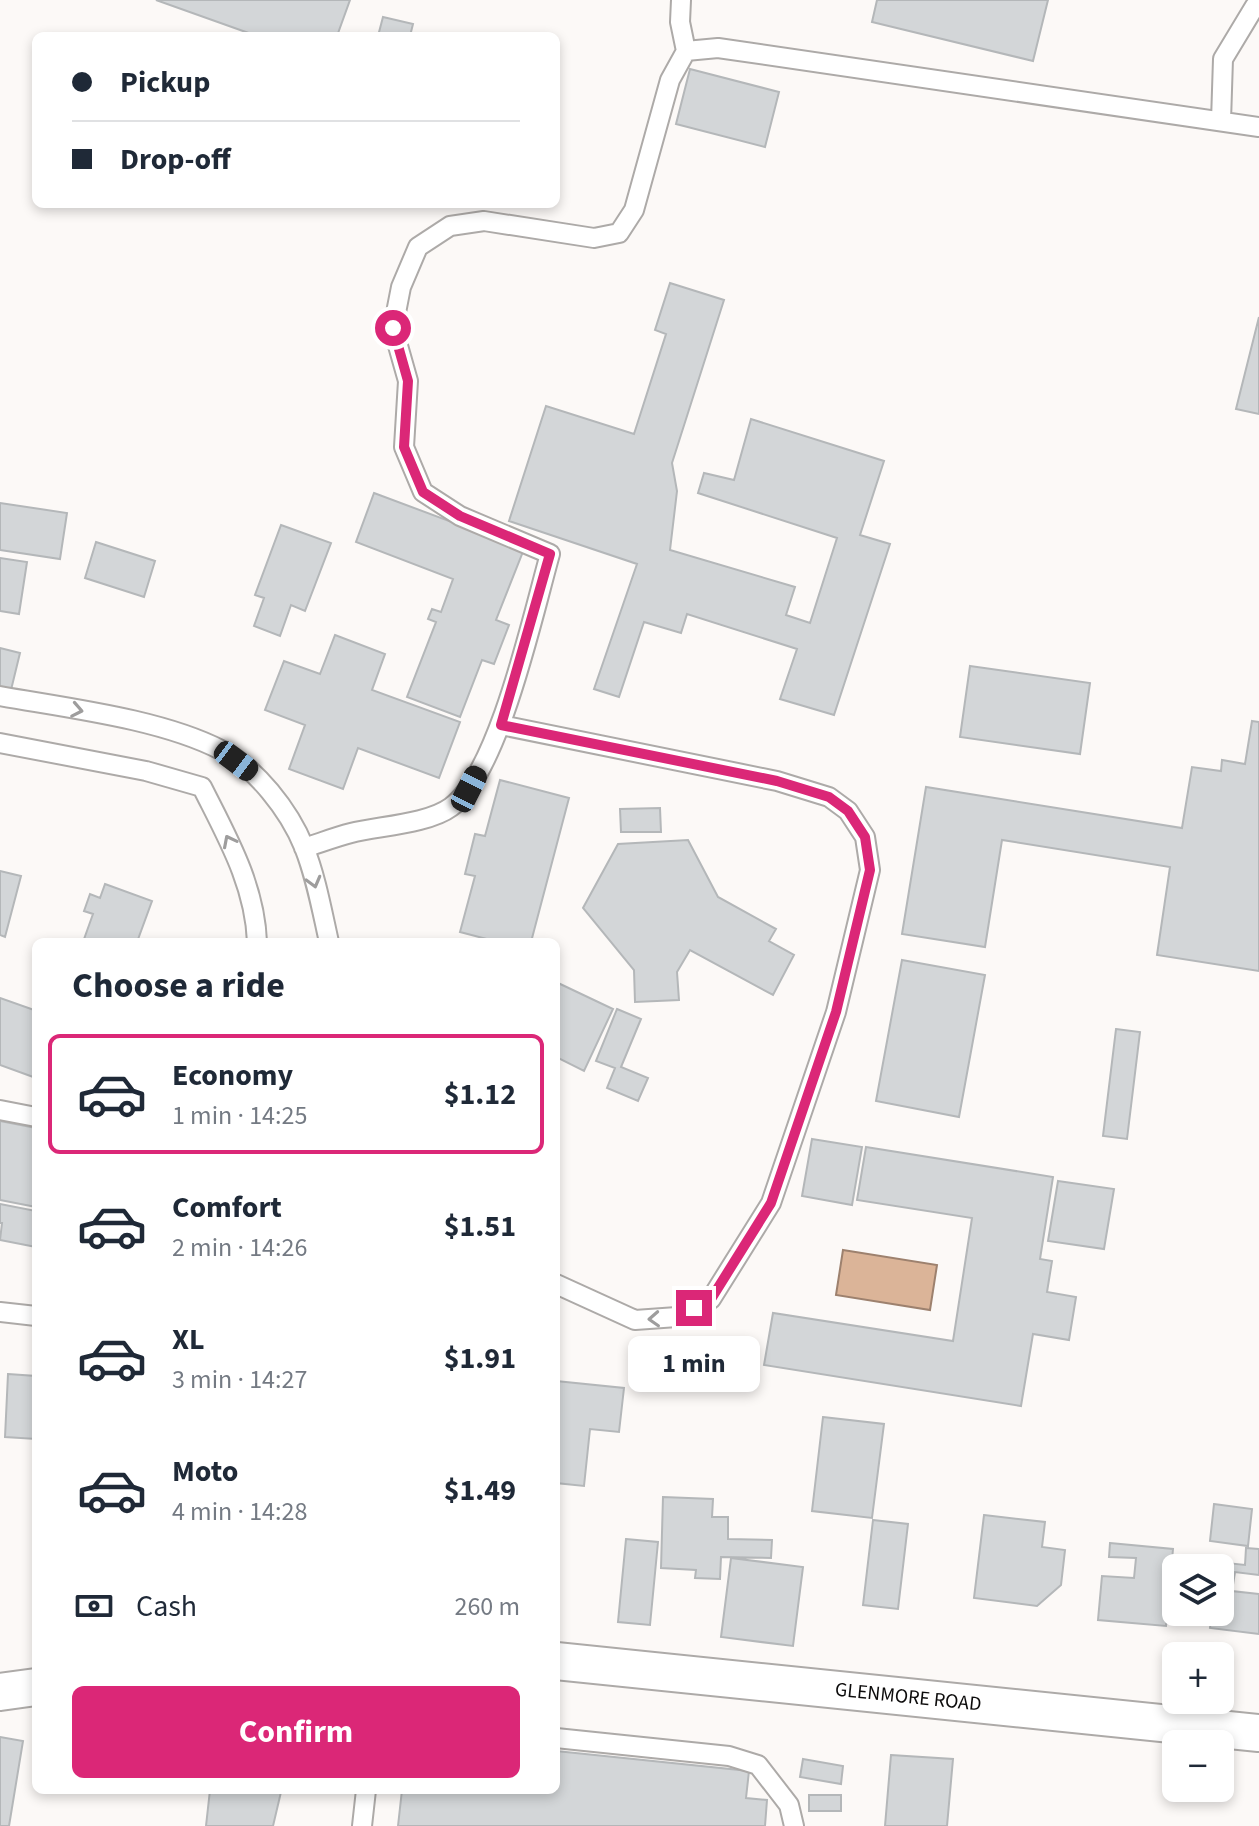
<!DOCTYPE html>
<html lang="en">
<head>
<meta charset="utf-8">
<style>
	:root { --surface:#fff; --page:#f2f2f3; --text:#1f2937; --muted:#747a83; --line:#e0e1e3; --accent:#db2777 }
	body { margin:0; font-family:"Source Sans 3",sans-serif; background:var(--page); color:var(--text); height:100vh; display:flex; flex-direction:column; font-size:30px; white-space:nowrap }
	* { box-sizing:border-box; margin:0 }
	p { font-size:26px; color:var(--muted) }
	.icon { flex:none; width:44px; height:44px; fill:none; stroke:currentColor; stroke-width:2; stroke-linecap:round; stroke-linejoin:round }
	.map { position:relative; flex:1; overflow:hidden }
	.drawer { position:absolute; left:32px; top:938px; width:528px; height:856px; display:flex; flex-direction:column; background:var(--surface); border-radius:12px; box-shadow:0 4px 12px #0003 }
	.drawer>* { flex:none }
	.top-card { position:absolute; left:32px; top:32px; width:528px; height:176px; border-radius:12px; box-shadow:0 4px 12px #0003; display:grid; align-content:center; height:176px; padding:0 40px; background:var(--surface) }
	.fabs { position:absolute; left:1162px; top:1554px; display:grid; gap:16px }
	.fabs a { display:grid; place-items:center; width:72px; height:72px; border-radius:12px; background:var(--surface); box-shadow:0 4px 12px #0003; font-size:40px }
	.end { position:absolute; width:36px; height:36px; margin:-18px; border:10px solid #db2777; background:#fff; box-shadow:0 0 0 4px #fff }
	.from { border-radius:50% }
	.bubble { position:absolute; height:56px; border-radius:12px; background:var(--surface); box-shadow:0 4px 12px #0003; font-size:26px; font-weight:700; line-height:56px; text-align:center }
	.car { position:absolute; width:24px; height:48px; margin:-24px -12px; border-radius:10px; box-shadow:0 0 6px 2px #0007; background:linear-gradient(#222 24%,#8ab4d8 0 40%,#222 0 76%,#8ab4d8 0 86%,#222 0) }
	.top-card b { display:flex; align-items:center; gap:28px; height:76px; font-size:30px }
	.top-card b+b { border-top:2px solid var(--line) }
	.top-card i { width:20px; height:20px; background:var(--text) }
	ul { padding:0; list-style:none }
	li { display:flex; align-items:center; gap:24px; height:120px; margin:0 16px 12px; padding:0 24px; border:4px solid transparent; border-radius:12px }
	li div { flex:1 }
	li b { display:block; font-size:30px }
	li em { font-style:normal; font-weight:700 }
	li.on { border-color:var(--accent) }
	li>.icon { width:72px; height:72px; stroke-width:1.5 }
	h2 { padding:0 40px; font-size:36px; line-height:96px }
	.pay { display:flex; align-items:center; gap:20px; height:88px; padding:0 40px; font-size:30px }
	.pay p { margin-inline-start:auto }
	.button { display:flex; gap:16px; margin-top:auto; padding:16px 40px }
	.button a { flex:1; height:92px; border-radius:12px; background:var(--accent); color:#fff; font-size:32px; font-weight:700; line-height:92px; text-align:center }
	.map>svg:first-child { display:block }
</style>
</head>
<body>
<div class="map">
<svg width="1259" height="1826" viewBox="0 0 1259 1826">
	<rect width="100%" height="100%" fill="#fcf9f7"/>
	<!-- water -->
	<path fill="#dbb498" stroke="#9d816e" stroke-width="2" d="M843,1250l94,15 -7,45 -94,-15z"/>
	<!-- building -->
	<path fill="#d3d6d8" stroke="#b4b7b9" stroke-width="2" d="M156,0h194l-13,36h-80z
		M877,0h171l-15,61 -161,-39z
		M383,17l30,7 -3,12h-32z
		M690,69l89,23 -14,55 -89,-23z
		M670,283l54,17 -52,163 5,28 -7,59 125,37 -9,28 24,8 27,-85 -139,-45 6,-20 30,7 17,-61 133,42 -24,74 30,9 -56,171 -54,-16 17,-50 -110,-35 -6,19 -37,-11 -25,75 -25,-8 43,-125 -128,-43 37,-115 88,28 32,-100 -11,-4z
		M1259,317v97l-23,-5z
		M374,493l150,56 -28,71 13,5 -15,39 -12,-4 -22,57 -53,-20 29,-75 -8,-3 4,-10 9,3 12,-33 -97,-37z
		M0,503l67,10 -7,46 -60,-9z
		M281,525l50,18 -26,68 -14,-6 -11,31 -26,-10 10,-28 -9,-3z
		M96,542l59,19 -11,36 -59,-19z
		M0,558l27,4 -8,52 -19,-3z
		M335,635l50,19 -13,36 88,32 -21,56 -81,-30 -15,41 -54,-20 16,-44 -40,-15 19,-49 36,13z
		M0,648l20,5 -10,41 -10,-2z
		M970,666l120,17 -10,71 -120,-17z
		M1252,721l7,1v249l-102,-16 13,-88 -168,-27 -17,107 -83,-13 24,-147 256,41 10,-61 29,4 1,-11 23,4z
		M500,780l69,18 -38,144h-33l-38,-10 15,-56 -10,-2 10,-40 10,2z
		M660,808l1,24h-40l-1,-23z
		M688,840l30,57 58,32 -7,12 25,14 -21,40 -83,-45 -13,22 2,28 -44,2 -1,-32 -51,-62 35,-64z
		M0,871l21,5 -16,61 -5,-2z
		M105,884l47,17 -15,41h-54l10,-28 -9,-3 6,-17 10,4z
		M902,960l83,15 -26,142 -83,-16z
		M556,982l57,27 -29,62 -28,-14z
		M0,998l34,12 2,-4v72l-36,-13z
		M617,1009l24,10 -20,48 27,11 -10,23 -31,-13 8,-20 -19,-7z
		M1116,1029l24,3 -13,107 -24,-3z
		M0,1121l36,7v79l-36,-7z
		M812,1139l50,8 -10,58 -50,-9z
		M866,1147l187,30 -13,82 12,2 -5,31 29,5 -7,43 -36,-6 -12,72 -257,-41 9,-52 180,28 19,-123 -115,-18z
		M1058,1181l56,8 -10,60 -56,-8z
		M0,1204l36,7v36l-36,-7 2,-17h-2z
		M8,1374l28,2v63l-31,-2z
		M556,1381l68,7 -5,44 -29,-3 -6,57 -28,-3z
		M823,1417l61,7 -12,94 -60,-7z
		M663,1497l50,2 -1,18h16v22l44,1 -1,18 -50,-1 -1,22 -25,-1 1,-8 -35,-2z
		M1214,1504l38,5 -4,37 -38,-5z
		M984,1515l61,7 -3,25 23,3 -4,35 -24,21 -63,-8z
		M873,1520l35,4 -10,85 -35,-4z
		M626,1539l32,3 -8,83 -32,-3z
		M1110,1543l63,6 -7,77 -68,-6 4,-44 32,2 2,-20 -27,-1z
		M1246,1548l13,1v26l-24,-3 -3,19 27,3v40l-49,-6 2,-16h8l-2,-50 27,3z
		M731,1558l72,9 -10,79 -72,-9z
		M0,1737l23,4 -14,85h-9z
		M556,1751l193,20 -3,27 21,2 -2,26h-367l4,-36h154z
		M891,1755l62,4 -6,67h-62z
		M803,1759l40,7 -2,18 -41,-7z
		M210,1790l71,2 -8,34h-67z
		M809,1795h32v16h-32z"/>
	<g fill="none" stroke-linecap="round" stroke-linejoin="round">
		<!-- lane casing -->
		<g stroke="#adaaa8" stroke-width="22">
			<path id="lane" d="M681,0l-1,22 6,29
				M1221,121l2,-62 32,-53 4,-3
				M0,696c67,12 161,23 221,54 35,18 68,60 83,97 12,30 18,64 25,95
				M501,725l276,56 52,16 19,14 17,26 5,33 -34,142 -65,191 -60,96 -34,18 -42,3 -79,-36
				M0,743l146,28 56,16c25,50 53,98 55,155
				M304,848c16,-5 31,-11 47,-15 28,-7 77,-9 100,-26 48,-35 82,-193 99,-253l-90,-38 -37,-24 -19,-45 4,-66 -15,-53 8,-41 17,-40 32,-21 34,-5 110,17 25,-5 15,-23 36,-130 16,-29 32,-3 541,79
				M0,1110l36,7
				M0,1312l36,4
				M556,1738l173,18 29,9 31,40 5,21
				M362,1826l4,-36"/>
		</g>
		<!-- street casing -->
		<g stroke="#adaaa8" stroke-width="40">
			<g id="street">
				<path id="s1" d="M556,1661l703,72"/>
				<path d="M0,1692l36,-5"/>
			</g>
		</g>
		<!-- lane -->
		<use href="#lane" stroke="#fff" stroke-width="18"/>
		<!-- street -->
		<use href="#street" stroke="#fff" stroke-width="36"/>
	</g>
	<!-- one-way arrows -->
	<defs><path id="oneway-chevron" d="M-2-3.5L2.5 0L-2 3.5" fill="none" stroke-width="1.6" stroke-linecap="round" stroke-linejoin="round" transform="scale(2)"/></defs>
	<g stroke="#9e9d9d">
		<use href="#oneway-chevron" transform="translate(77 710) rotate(11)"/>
		<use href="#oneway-chevron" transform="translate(229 841) rotate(-117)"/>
		<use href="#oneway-chevron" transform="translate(314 882) rotate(75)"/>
		<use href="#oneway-chevron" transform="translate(654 1319) rotate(177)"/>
	</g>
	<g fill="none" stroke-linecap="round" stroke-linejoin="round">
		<!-- route -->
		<path stroke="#db2777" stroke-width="10" d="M393,328l15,53 -4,66 19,45 37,24 90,38 -49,171 276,56 52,16 19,14 17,26 5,33 -34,142 -65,191 -60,96 -17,9"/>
	</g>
	<g text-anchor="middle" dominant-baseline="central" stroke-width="8" stroke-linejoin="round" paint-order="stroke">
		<!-- street labels -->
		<g font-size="20" fill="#0c0b0b" stroke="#fff">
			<text stroke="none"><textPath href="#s1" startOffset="354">GLENMORE ROAD</textPath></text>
		</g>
	</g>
</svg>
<div class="fabs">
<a><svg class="icon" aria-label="layers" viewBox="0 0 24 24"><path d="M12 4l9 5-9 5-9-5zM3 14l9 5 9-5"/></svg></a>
<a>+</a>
<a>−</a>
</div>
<i class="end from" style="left:393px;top:328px"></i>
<i class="end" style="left:694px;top:1308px"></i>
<div class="bubble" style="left:628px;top:1336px;width:132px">1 min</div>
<i class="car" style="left:236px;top:761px;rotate:127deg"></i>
<i class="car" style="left:469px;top:789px;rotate:27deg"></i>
<div class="top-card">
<b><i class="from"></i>Pickup</b>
<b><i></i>Drop-off</b>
</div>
<section class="drawer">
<h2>Choose a ride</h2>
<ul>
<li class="on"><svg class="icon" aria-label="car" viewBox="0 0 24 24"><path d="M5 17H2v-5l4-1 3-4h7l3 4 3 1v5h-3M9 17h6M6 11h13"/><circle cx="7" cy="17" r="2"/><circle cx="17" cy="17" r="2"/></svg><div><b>Economy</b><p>1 min · 14:25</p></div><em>$1.12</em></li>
<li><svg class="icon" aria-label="car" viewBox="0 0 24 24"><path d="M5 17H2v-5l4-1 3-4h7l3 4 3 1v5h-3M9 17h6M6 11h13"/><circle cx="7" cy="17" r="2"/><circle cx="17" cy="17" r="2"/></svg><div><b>Comfort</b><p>2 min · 14:26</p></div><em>$1.51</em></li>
<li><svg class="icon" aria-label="car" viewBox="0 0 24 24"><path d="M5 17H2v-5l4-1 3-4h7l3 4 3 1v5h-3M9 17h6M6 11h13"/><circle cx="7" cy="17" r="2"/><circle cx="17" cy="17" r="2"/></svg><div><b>XL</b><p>3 min · 14:27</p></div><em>$1.91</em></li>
<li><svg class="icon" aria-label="car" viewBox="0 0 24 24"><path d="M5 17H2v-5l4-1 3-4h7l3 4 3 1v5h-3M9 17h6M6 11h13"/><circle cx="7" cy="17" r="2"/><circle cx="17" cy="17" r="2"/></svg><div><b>Moto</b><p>4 min · 14:28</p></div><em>$1.49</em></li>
</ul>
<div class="pay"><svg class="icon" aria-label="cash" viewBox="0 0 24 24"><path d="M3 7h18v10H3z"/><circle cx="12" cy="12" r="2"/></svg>Cash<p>260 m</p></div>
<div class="button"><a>Confirm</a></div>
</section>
</div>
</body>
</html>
